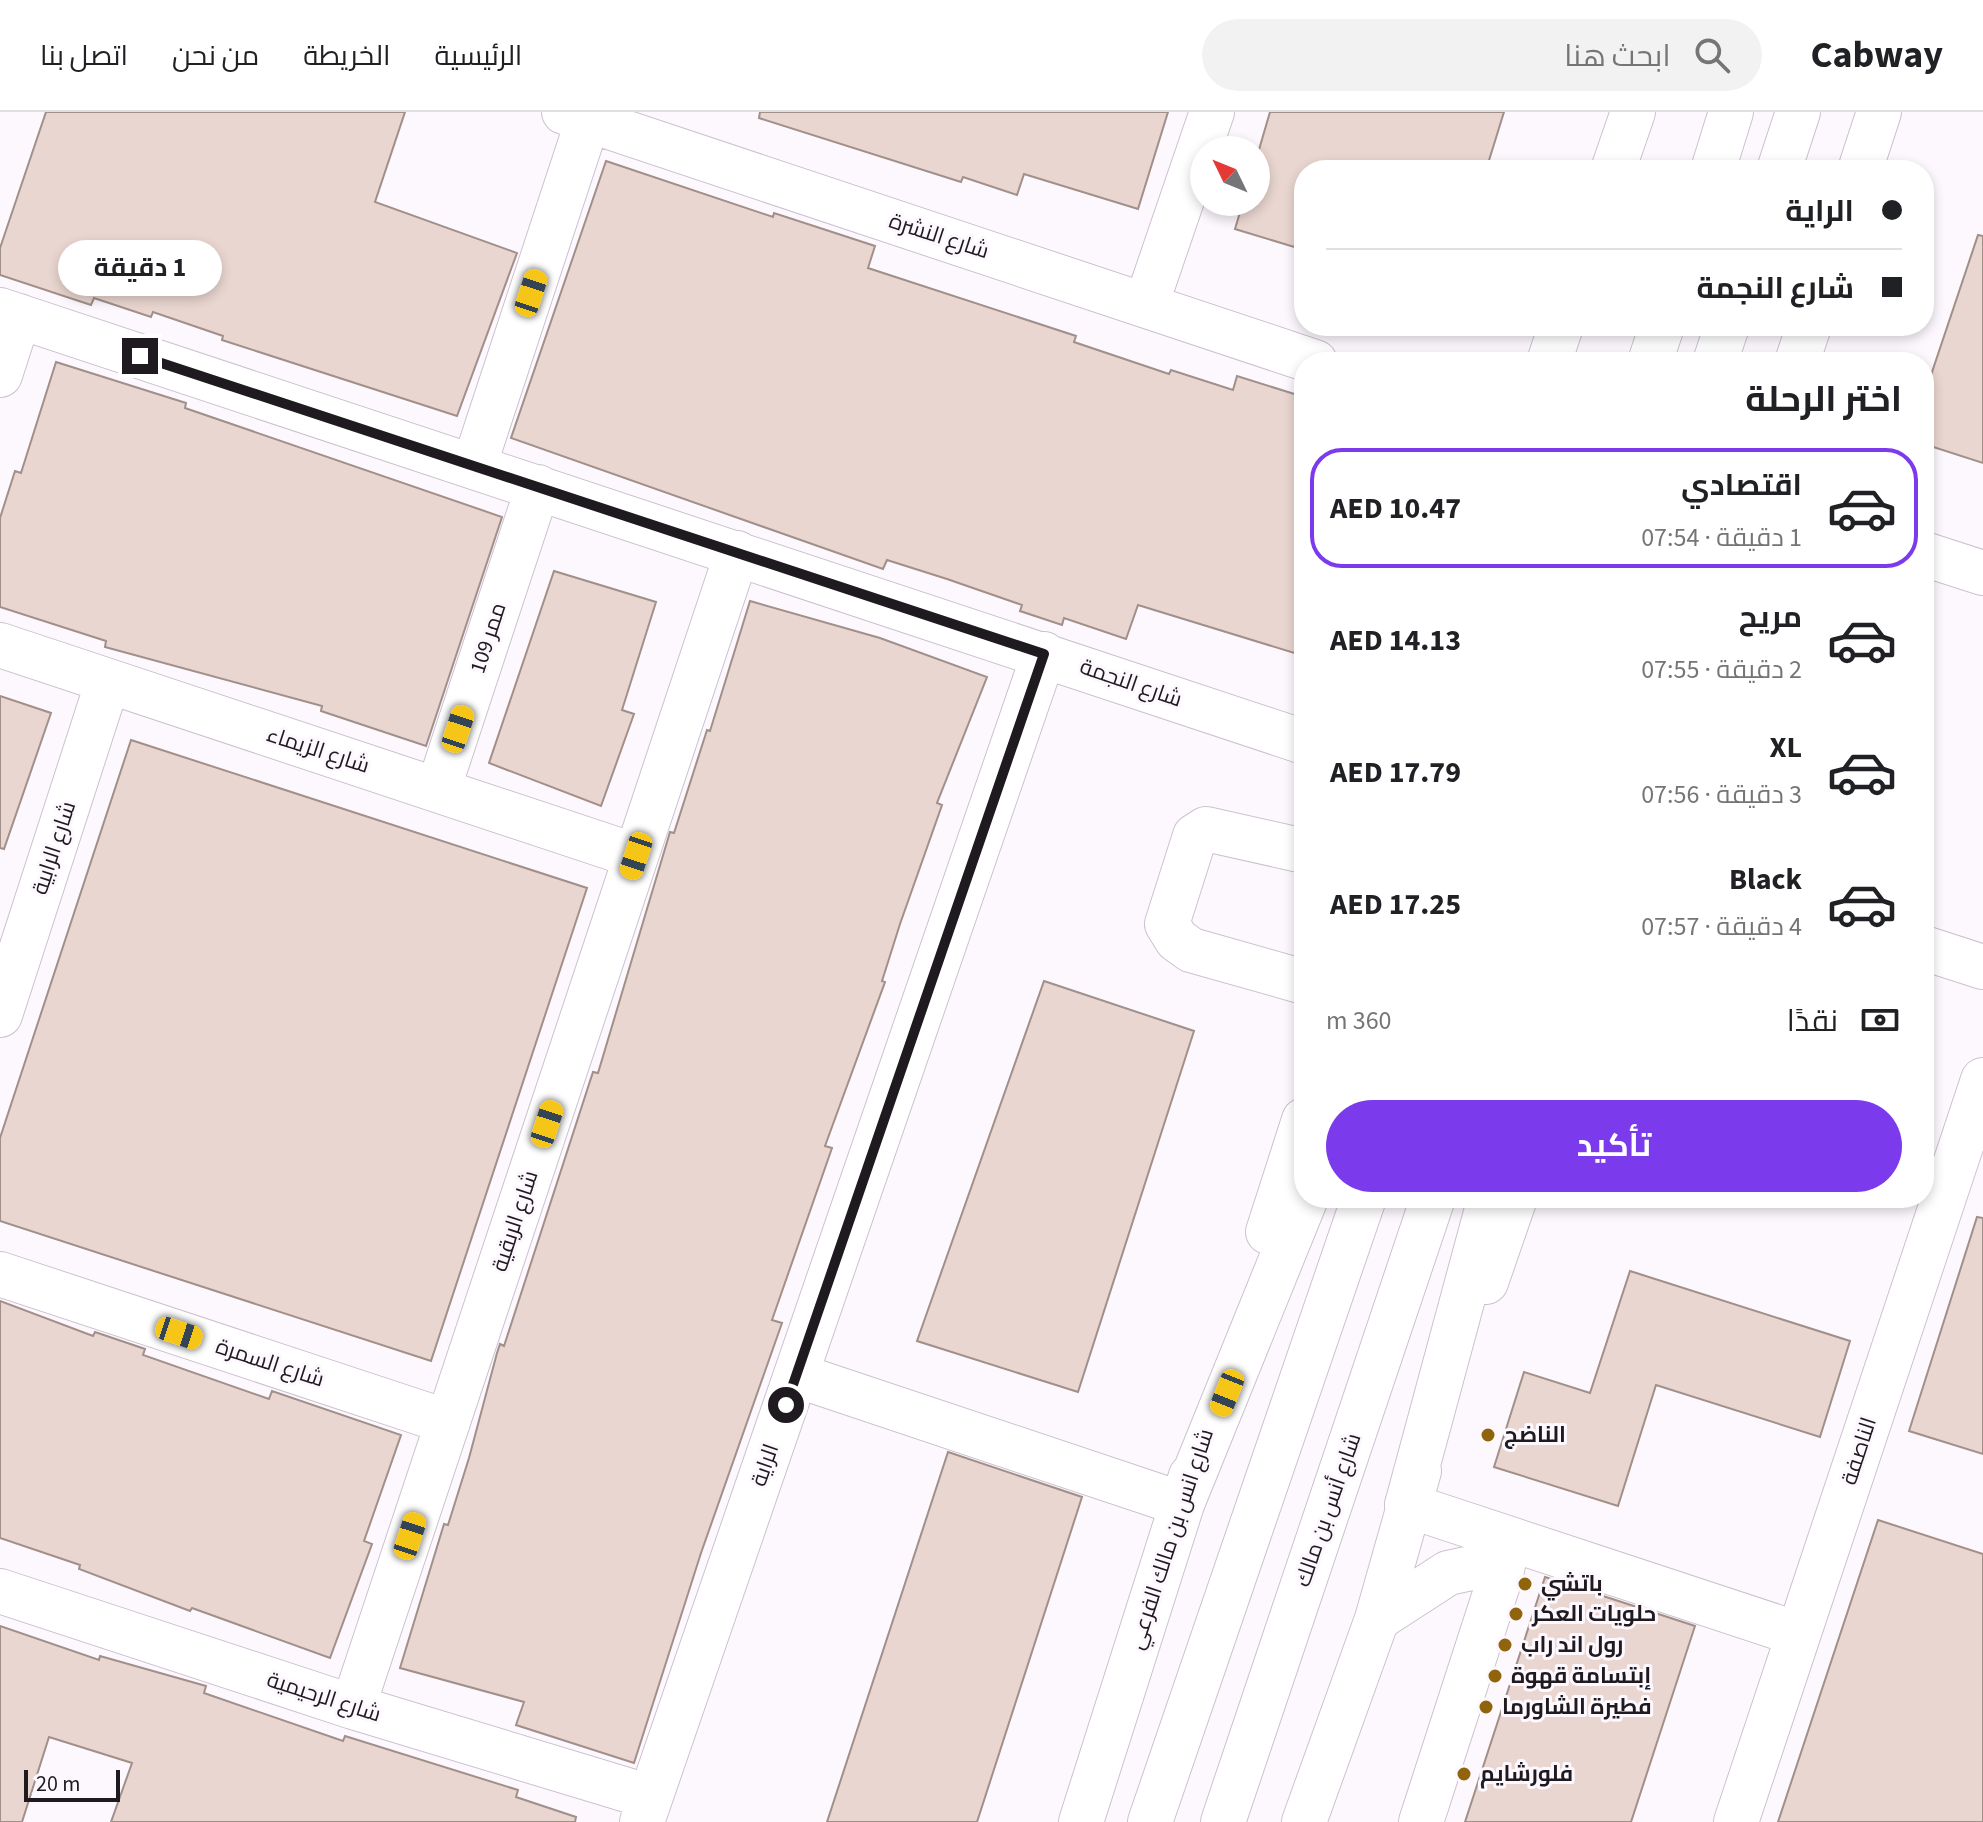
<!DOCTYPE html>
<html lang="ar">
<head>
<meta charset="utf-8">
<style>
	:root { --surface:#fff; --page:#f2f2f2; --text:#202124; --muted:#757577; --line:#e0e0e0; --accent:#7c3aed }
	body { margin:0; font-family:"Source Sans 3",Cairo,sans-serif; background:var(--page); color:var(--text); direction:rtl; height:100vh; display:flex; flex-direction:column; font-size:30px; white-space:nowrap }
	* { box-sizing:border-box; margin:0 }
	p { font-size:26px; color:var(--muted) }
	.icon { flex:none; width:44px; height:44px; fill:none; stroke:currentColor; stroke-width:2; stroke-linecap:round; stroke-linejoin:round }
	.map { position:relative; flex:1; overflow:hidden; direction:ltr }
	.panel { position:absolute; left:1294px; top:240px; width:640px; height:856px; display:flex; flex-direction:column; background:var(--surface); border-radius:32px; box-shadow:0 4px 12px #0003; direction:rtl }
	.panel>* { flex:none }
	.banner { position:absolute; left:1294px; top:48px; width:640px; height:176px; border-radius:32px; box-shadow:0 4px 12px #0003; direction:rtl; display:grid; align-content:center; height:176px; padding:0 32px; background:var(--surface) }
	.needle { width:52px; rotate:313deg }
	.fabs { position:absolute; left:1190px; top:24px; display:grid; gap:16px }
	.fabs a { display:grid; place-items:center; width:80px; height:80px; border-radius:50%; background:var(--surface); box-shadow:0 4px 12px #0003; font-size:40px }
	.scale { position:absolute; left:24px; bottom:20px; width:96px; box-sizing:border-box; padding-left:8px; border:4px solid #1e1a1f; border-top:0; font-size:22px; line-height:28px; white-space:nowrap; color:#1e1a1f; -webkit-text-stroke:6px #fdf8fe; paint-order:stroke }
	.end { position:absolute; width:36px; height:36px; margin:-18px; border:10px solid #1e1a1f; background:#fff; box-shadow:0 0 0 4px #fff }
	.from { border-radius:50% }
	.bubble { position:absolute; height:56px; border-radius:28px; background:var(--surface); box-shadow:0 4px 12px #0003; font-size:26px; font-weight:700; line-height:56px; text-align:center; direction:rtl }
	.car { position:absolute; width:24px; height:48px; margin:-24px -12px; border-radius:10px; box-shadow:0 0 6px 2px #0007; background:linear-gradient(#f5c518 24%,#345 0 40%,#f5c518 0 76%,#345 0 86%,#f5c518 0) }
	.banner b { display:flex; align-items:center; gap:28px; height:76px; font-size:30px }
	.banner b+b { border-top:2px solid var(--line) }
	.banner i { width:20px; height:20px; background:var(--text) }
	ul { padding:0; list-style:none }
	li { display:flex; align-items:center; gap:24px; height:120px; margin:0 16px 12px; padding:0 16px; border:4px solid transparent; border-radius:32px }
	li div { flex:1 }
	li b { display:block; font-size:30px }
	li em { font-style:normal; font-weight:700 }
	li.on { border-color:var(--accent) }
	li>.icon { width:72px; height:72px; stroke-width:1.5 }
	h2 { padding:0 32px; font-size:36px; line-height:96px }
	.pay { display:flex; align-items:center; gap:20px; height:88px; padding:0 32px; font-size:30px }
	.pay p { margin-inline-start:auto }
	.primary-button { display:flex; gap:16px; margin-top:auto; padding:16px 32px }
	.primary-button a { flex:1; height:92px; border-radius:48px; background:var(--accent); color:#fff; font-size:32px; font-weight:700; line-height:92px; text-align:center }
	header { display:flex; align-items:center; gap:48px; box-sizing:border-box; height:112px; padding:0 40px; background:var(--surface); border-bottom:2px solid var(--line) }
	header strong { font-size:38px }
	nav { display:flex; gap:44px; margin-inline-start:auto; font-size:28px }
	.search { width:560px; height:72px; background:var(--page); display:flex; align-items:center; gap:20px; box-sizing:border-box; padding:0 28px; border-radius:44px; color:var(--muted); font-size:30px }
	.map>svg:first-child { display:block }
</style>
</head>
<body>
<header>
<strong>Cabway</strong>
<div class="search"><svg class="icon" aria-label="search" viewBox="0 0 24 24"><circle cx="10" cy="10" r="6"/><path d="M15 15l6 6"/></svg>ابحث هنا</div>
<nav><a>الرئيسية</a><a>الخريطة</a><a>من نحن</a><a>اتصل بنا</a></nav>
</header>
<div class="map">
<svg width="1983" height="1710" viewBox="0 0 1983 1710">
	<rect width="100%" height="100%" fill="#fdf8fe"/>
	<!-- building -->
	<path fill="#ead6d0" stroke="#a18f8a" stroke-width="2" d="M46,0h359l-30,90 142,51 -60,163 -235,-76 1,-4 -70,-24 -2,5 -57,-19 -3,7 -91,-30v-27z
		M760,0h408l-30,97 -114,-35 -7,21 -54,-18 -2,5 -202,-64z
		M1270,0h234l-18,58h-182v80l-69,-21 8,-27h13v-42z
		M606,49l167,56 1,-4 101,33 -7,22 208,68 -2,6 95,32 2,-4 62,20 4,-14 67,21v259l-166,-51 -12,34 -62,-21 -2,7 -42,-14 2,-6 -75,-26 -60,-19 -4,9 -372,-131z
		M1978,123l5,1v227l-59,-19v-48z
		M56,250l130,41 -1,5 317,109 -76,229 -105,-35 1,-5 -217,-59 1,-6 -106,-34v-89l15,-47 6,2z
		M554,459l102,31 -34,108 12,4 -33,92 -112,-43z
		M750,489l130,37 107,39 -50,126 5,2 -42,119 -18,57 3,1 -60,164 7,2 -60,172 10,3 -81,230 -67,210 -118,-38 8,-23 -124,-34 44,-144 4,1 21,-67 28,-105 3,-9 4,2 89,-274 5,1 69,-231 3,-10 4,1 33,-103 3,1z
		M0,584l51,17 -47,136 -4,-1z
		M131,628l456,148 -156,473 -431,-140v-83z
		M1044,869l150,50 -116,361 -161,-51z
		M1977,1105l6,1v236l-74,-23z
		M1630,1159l220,70 -30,96 -164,-52 -38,121 -124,-39 30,-95 66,21z
		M0,1189l93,35 2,-4 50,17 -2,6 126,44 3,-8 129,44 -37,106 8,3 -42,114 -138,-50 -2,3 -111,-42 1,-4 -80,-27z
		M948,1340l134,45 -105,325h-150z
		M1878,1408l105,34v268h-205z
		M1545,1465l150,49 -64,196h-166z
		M0,1514l99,34 1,-4 106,30 -2,7 139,48 2,-5 173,54 -2,7 60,20 -1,5h-464l21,-59 -83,-26 -27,85h-22z"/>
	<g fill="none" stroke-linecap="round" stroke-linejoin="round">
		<!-- minor casing -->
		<g stroke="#cdc1cf" stroke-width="46">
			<path id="minor" d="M564,0l751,250
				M1613,58l20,-58
				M1860,58l19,-58
				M1146,193l66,-193
				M0,198l1304,432
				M1549,250l12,-36
				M1797,250l12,-36
				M0,263l19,-59
				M474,354l114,-346
				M1924,442l59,19
				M0,533l636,211
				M438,678l100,-303
				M1304,739l-98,-22 -11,7 -28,88 10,16 14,10 113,32
				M1924,836l59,19
				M0,903l108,-334
				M1268,1120l36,-112
				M0,1162l448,148
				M1486,1170l29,-84
				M796,1263l386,129 124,-306
				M1407,1393l391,129
				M0,1479l353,116 297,90
				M1377,1507l71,-46 28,-6 25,8
				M353,1595l384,-1154
				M642,1710l402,-1168
				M1081,1710l110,-346
				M1304,1710l73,-203 42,-148
				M1421,1710l80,-247 7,-36
				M1736,1710l247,-742"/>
		</g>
		<!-- major casing -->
		<g stroke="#cdc1cf" stroke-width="46">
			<path id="major" d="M1713,58l18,-58
				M1779,58l19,-58
				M1650,250l12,-36
				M1715,250l12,-36
				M1407,1393l83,-307
				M1150,1710l214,-624
				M1223,1710l210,-624"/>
		</g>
		<!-- minor -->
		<use href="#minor" stroke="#fff" stroke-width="44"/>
		<!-- major -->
		<use href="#major" stroke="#fff" stroke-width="44"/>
	</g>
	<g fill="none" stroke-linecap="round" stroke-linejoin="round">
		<!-- route -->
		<path stroke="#1e1a1f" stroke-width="10" d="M140,244l904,298 -258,751"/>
	</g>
	<!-- markers -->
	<g fill="#90640c" stroke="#fdf8fe" stroke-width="3">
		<circle cx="1488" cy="1323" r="8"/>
		<circle cx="1525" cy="1472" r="8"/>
		<circle cx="1516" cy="1502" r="8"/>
		<circle cx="1505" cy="1533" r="8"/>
		<circle cx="1495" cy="1564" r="8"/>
		<circle cx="1486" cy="1595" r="8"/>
		<circle cx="1464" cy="1662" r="8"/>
	</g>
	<g text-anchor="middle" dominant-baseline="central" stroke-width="6" stroke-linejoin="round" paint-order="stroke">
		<!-- street labels -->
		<g font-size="22" fill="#1e1a1f" stroke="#fdf8fe">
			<text transform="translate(939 124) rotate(18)">شارع النشرة</text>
			<text transform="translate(488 526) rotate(-72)">ممر 109</text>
			<text transform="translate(1131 571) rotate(19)">شارع النجمة</text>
			<text transform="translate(318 638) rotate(18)">شارع الزيماء</text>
			<text transform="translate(54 736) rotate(-72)">شارع الرابية</text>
			<text transform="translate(515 1109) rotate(-72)">شارع الربقية</text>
			<text transform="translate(270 1251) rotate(18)">شارع السمرة</text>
			<text transform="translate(1859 1339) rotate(-72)">الناصفة</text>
			<text transform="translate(765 1353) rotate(-71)">الراية</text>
			<text transform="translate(1328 1398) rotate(-71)">شارع أنس بن مالك</text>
			<text transform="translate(1171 1427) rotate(-72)">شارع انس بن مالك الفرعي</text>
			<text transform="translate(324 1585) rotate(18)">شارع الرحيمية</text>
		</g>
		<!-- poi labels -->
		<g font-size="22" font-weight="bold" fill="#1e1a1f" stroke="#fdf8fe" text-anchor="start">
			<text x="1504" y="1323">الناضج</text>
			<text x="1541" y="1472">باتشي</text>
			<text x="1532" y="1502">حلويات العكر</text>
			<text x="1521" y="1533">رول اند راب</text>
			<text x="1511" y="1564">إبتسامة قهوة</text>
			<text x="1502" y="1595">فطيرة الشاورما</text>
			<text x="1480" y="1662">فلورشايم</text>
		</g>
	</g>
</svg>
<div class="fabs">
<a><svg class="needle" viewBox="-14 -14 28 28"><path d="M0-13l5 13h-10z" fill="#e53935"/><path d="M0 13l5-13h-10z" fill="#757577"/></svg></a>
</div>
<div class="scale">20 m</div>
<i class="end from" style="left:786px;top:1293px"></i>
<i class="end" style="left:140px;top:244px"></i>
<div class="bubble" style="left:58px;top:128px;width:164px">1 دقيقة</div>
<i class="car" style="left:531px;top:181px;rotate:18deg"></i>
<i class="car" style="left:458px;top:617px;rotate:18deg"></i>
<i class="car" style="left:636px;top:744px;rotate:198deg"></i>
<i class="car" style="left:547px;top:1012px;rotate:18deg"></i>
<i class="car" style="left:179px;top:1221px;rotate:108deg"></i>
<i class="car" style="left:1227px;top:1281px;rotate:202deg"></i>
<i class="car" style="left:410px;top:1424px;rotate:18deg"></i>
<div class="banner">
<b><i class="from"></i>الراية</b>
<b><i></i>شارع النجمة</b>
</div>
<section class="panel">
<h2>اختر الرحلة</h2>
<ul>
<li class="on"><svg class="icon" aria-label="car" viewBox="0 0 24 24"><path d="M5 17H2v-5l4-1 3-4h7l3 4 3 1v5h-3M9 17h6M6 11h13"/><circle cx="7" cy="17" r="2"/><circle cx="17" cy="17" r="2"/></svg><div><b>اقتصادي</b><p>1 دقيقة · 07:54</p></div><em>AED 10.47</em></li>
<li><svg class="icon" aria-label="car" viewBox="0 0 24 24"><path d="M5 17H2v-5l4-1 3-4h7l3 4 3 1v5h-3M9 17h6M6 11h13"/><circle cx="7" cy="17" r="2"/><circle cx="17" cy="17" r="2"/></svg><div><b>مريح</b><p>2 دقيقة · 07:55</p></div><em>AED 14.13</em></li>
<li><svg class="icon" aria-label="car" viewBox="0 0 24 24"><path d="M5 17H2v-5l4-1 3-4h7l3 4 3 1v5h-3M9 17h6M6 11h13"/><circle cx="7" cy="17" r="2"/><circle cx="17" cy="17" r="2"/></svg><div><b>XL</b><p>3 دقيقة · 07:56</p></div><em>AED 17.79</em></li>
<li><svg class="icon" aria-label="car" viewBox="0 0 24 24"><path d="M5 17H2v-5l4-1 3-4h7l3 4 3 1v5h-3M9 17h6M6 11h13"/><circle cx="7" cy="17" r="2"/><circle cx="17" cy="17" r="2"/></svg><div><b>Black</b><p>4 دقيقة · 07:57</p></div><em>AED 17.25</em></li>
</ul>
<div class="pay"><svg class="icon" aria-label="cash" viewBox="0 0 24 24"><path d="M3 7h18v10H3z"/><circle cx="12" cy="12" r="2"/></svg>نقدًا<p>360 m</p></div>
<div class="primary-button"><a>تأكيد</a></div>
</section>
</div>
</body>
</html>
